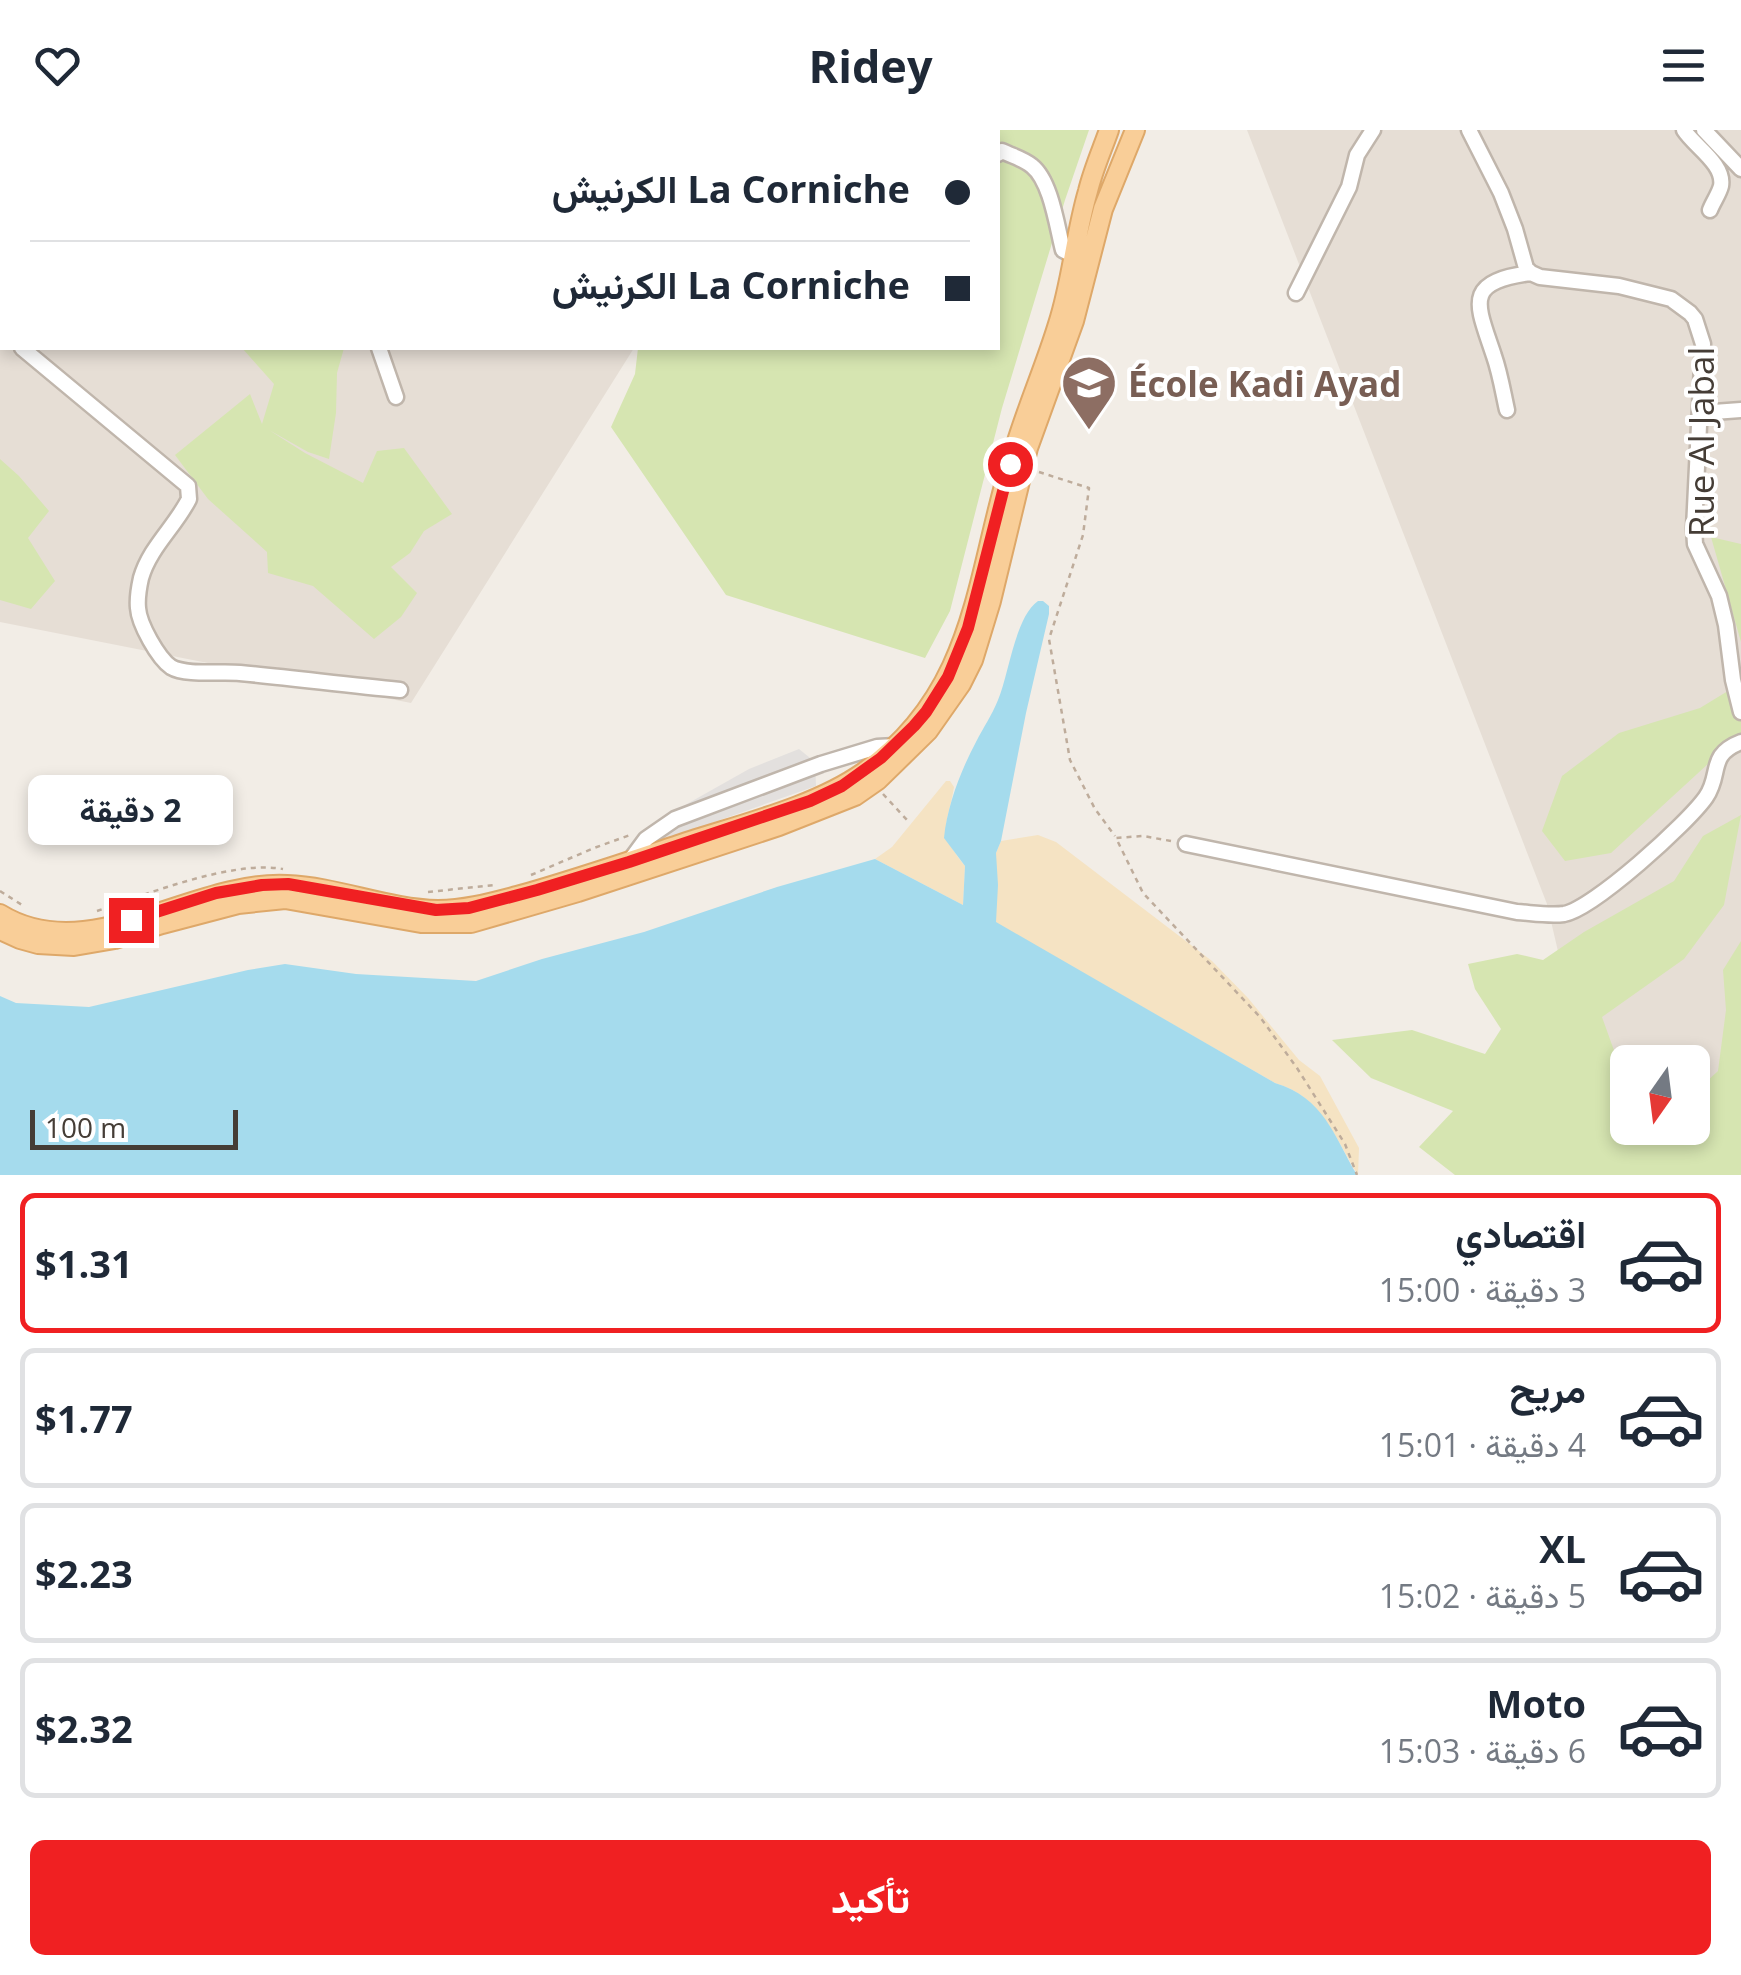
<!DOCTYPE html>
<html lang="ar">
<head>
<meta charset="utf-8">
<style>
	:root { --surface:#fff; --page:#f6f6f7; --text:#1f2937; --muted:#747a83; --line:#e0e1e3; --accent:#f02022 }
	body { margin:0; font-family:"Open Sans",Vazirmatn,sans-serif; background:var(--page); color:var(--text); direction:rtl; height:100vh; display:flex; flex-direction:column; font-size:38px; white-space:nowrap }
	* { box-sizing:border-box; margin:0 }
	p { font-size:32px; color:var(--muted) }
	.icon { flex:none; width:55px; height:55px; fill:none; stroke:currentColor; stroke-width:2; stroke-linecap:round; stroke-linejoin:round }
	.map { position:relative; height:1045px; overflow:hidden; direction:ltr }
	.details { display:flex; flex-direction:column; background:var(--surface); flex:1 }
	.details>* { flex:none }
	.hud { position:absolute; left:0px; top:0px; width:1000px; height:220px; box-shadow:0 5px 15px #0003; direction:rtl; display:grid; align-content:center; height:220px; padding:0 30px; background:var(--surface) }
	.needle { width:65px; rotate:194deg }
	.fabs { position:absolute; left:1610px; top:915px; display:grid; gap:20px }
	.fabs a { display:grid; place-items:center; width:100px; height:100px; border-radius:15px; background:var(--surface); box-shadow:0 5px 15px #0003; font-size:50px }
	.scale { position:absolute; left:30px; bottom:25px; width:208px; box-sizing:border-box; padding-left:10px; border:5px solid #453d36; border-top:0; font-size:28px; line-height:35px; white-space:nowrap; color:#453d36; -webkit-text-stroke:8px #fff; paint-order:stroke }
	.end { position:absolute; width:45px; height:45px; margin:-22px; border:12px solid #f02022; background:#fff; box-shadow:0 0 0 5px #fff }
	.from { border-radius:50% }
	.bubble { position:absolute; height:70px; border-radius:15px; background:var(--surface); box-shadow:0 5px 15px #0003; font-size:32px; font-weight:700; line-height:70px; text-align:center; direction:rtl }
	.hud b { display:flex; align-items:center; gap:35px; height:95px; font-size:38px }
	.hud b+b { border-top:2px solid var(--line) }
	.hud i { width:25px; height:25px; background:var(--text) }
	ul { padding:18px 0 0; list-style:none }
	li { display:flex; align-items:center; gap:30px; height:140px; margin:0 20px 15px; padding:0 10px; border:5px solid var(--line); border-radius:15px }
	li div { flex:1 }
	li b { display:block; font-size:38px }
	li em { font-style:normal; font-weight:700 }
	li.selected { border-color:var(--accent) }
	li>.icon { width:90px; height:90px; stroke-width:1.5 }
	.cta { display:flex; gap:20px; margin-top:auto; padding:20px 30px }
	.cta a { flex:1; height:115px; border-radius:15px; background:var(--accent); color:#fff; font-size:40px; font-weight:700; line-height:115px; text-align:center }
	header { display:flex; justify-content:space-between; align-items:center; height:130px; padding:0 30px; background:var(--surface); font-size:45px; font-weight:700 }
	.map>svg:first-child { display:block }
</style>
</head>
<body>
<header><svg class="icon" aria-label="menu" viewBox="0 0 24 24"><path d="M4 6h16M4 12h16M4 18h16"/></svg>Ridey<svg class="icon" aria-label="heart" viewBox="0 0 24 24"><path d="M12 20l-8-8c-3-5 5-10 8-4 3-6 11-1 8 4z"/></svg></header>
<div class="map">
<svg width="1741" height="1045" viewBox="0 0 1741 1045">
	<rect width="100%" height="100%" fill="#f2ede6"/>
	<!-- residential -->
	<path fill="#e6ded5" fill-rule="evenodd" d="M0,0h553l1,2h-552v216h632l-223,355 -411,-81z
		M1247,0h494v1045h-131l-63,-271zM1628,932h64v66h-64z"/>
	<!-- green -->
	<path fill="#d6e5b1" d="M68,0h333l-2,2h-327z
		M553,0h536l-24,70 -63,208 -52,203 -25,47 -199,-63 -115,-168 24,-53 3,-26h360v-216h-444z
		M242,218h102l-7,25 -1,40 -7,46 -21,-7 -39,-22 36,23 58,30 14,-32 27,-3 48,66 -28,17 -14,22 -19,14 26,26 -16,24 -27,22 -61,-53 -45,-13 -1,-21 -59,-53 -33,-44 75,-61 12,30 12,-40z
		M0,329l19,17 30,35 -21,27 27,43 -24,28 -31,-9z
		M1711,407l30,7v98z
		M1741,553v69l-32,11 -98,90 -46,8 -23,-30 20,-55 57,-43 81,-25z
		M1741,685l-17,90 -40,54 -82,58 14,39 12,6v66h64l1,-34 25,-23 8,-61 -3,-40 18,-29v234h-286l-36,-28 34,-36 -82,-33 -39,-38 80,-10 73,24 16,-25 -26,-40 -7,-25 49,-10 26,6 41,-28 90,-51 29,-45z"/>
	<!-- sand -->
	<path fill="#f5e3c3" d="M946,651h4l4,6c-7,42 -18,42 11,79l-2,39 -88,-46 17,-12z
		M1038,705l18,7 156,119 36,37 51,62 21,16 39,72 -1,27c-24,-39 -36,-78 -83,-92l-279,-160v-70l5,-12z"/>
	<!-- parking -->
	<path fill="#e3e0de" d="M799,619l16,13 1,24 -178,63 1,-13 39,-27 71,-40z"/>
	<!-- water -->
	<path fill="#a5dbed" d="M1038,471h5l6,5v8l-23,99 -25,128 -5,12 2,32 -2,37 279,161c49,15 58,51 82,92h-1357v-179l16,7 73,4 159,-37 37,-6 71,10 120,7 66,-22 102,-27 133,-45 98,-28 88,46 2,-39 -21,-28c3,-32 17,-68 32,-96 7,-14 16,-27 22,-42 11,-26 17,-83 40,-99z"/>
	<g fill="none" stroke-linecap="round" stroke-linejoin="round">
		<!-- minor casing -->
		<g stroke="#c0b6ac" stroke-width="19">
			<path id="minor" d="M575,0l1,2
				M613,0l1,2
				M921,0l2,2
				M1469,0l32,63 14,36 11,39 5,5 9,4 79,9 52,13 19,14 5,6 8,25 -9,184 1,16 24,52 7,29 7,55 8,32
				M1684,0c10,16 41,34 37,56 -2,8 -8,16 -11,24
				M1704,0l37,39
				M492,2l2,-2
				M672,2l1,-2
				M717,2l1,-2
				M758,2l2,-2
				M784,2l1,-2
				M836,2l1,-2
				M907,2l1,-2
				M998,24l4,-3c10,5 22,8 30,15 19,15 25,61 31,84l17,9
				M1296,163l53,-106 8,-32 16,-25
				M0,198l2,3
				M22,218l166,138 1,13c-14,28 -39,48 -48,79 -2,9 -4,20 -3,30 1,16 20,50 33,59 15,9 51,4 69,6 53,5 107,12 160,17
				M379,218l17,49
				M1507,280c-4,-18 -7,-37 -13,-54 -17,-52 -32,-74 37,-83
				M1700,283l41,-3
				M1186,714l331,68c15,1 32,4 47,2 29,-5 124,-91 142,-117 16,-23 1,-42 35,-55
				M629,732l17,-23 29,-20 146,-55 56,-17 18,-1"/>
		</g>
		<!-- major casing -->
		<g stroke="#dea869" stroke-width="22">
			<path id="major" d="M0,784c89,55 192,-34 287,-29 51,2 100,24 151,25 27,0 52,-7 79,-14 54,-15 107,-33 161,-51 59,-20 135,-37 186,-73 112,-80 111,-192 147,-311 13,-47 33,-91 47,-137 14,-43 17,-89 30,-133 5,-21 14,-41 21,-61
				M0,800l20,9 18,5 36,2 41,-7 47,-15 76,-20 47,-5 136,24h50l107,-31 201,-66 76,-30 23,-16 50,-49 33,-47 12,-24 18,-59 37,-153 46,-127 29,-112 32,-79"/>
		</g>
		<!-- path -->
		<path stroke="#beac9b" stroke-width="2.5" stroke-dasharray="5 5" stroke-linecap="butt" d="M247,0l2,2
			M1039,342l50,16 -6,47 -34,104 21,121 25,49 20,27
			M883,664l24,26
			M1171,711l-28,-5 -27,2 27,55 117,124 37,51 48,76 12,31
			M531,745l63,-27 36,-13
			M0,761l22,14
			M428,762l66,-7
			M97,781c50,-17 135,-51 186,-42"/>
		<!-- minor -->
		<use href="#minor" stroke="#fff" stroke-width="14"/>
		<!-- major -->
		<use href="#major" stroke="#f9ce98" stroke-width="18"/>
	</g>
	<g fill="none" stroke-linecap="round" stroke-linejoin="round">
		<!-- route -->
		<path stroke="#f02022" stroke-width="12" d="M131,790l85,-27 46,-8 26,-1 148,26 33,-2 68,-18 92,-28 181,-61 32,-15 39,-28 33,-32 12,-14 22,-35 20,-49 42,-164"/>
	</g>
	<!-- icons -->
	<defs>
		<g id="school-pin" transform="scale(2.875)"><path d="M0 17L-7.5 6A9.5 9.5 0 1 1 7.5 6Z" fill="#8d6e63" stroke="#fff"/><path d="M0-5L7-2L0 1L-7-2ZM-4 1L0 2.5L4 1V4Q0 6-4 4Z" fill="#fff"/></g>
	</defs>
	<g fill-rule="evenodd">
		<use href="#school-pin" x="1089" y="253"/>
	</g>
	<g text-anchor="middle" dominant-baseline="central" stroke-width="8" stroke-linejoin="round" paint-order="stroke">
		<!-- education labels -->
		<g font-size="35" font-weight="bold" fill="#785e54" stroke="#fff" text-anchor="start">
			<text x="1128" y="253">École Kadi Ayad</text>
		</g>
		<!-- street labels -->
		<g font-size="35" fill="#453d36" stroke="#fff">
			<text transform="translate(1700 312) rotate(-90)">Rue Al Jabal</text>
		</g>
	</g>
</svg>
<div class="fabs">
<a><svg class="needle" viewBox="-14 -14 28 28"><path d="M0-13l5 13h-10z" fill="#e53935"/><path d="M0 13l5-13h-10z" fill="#747a83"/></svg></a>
</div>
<div class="scale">100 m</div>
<i class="end from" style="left:1010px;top:334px"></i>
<i class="end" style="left:131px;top:790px"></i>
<div class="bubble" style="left:28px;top:645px;width:205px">2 دقيقة</div>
<div class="hud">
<b><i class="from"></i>La Corniche الكرنيش</b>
<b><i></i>La Corniche الكرنيش</b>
</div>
</div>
<section class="details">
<ul>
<li class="selected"><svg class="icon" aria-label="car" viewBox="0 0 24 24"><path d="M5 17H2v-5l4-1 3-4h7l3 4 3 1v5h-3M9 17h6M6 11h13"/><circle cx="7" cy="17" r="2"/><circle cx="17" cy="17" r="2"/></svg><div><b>اقتصادي</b><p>3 دقيقة · 15:00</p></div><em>$1.31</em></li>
<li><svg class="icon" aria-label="car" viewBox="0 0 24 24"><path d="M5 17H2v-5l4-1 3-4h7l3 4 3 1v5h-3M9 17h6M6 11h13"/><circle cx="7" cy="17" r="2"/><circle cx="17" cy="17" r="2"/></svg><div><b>مريح</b><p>4 دقيقة · 15:01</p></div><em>$1.77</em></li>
<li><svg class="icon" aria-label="car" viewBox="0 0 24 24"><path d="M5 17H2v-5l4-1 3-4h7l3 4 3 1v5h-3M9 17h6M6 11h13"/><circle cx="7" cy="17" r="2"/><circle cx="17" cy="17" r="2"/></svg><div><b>XL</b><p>5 دقيقة · 15:02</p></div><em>$2.23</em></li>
<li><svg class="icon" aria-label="car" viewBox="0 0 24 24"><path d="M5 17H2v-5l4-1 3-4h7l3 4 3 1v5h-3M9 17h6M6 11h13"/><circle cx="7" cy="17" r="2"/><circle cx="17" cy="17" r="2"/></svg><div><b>Moto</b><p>6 دقيقة · 15:03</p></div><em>$2.32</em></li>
</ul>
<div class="cta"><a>تأكيد</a></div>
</section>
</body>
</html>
